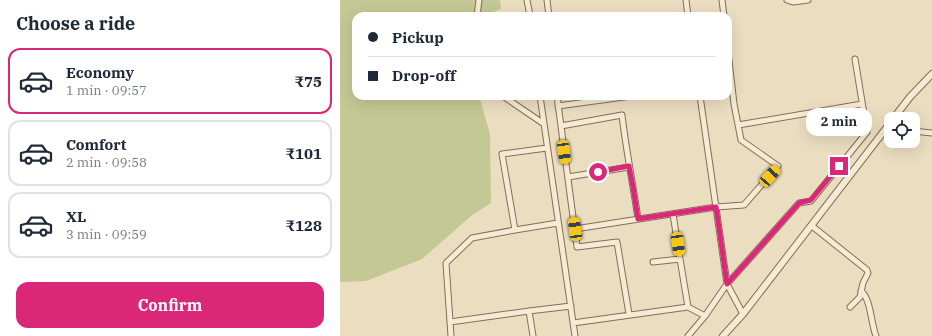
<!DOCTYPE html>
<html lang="en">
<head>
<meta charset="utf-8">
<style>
	:root { --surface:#fff; --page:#f2f2f3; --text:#1f2937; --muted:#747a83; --line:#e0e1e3; --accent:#db2777 }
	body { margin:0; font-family:"IBM Plex Serif",serif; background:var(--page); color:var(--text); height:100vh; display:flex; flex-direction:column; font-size:15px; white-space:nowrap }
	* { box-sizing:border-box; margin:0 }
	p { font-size:13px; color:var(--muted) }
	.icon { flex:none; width:22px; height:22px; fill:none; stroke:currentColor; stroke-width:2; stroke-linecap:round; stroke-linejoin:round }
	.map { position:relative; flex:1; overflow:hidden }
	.sheet { display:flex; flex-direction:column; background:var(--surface); width:340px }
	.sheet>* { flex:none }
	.guide { position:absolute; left:12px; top:12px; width:380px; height:88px; border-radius:12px; box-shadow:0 4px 16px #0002; display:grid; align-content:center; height:88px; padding:0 16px; background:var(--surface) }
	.buttons { position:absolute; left:544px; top:112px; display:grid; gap:8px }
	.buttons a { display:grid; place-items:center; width:36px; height:36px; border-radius:8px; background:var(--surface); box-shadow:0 4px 16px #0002; font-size:20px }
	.end { position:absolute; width:18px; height:18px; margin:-9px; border:5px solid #db2777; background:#fff; box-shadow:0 0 0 2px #fff }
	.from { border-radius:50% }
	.bubble { position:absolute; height:28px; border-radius:12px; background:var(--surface); box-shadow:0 4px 16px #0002; font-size:13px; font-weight:700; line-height:28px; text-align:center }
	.car { position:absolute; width:12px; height:24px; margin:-12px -6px; border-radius:5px; box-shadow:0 0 3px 1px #0007; background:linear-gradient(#f5c518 24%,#345 0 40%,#f5c518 0 76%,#345 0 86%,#f5c518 0) }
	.guide b { display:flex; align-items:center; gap:14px; height:38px; font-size:15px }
	.guide b+b { border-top:1px solid var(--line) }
	.guide i { width:10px; height:10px; background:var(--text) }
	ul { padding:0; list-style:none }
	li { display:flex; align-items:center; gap:12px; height:66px; margin:0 8px 6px; padding:0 8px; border:2px solid var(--line); border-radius:12px }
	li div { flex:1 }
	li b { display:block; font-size:15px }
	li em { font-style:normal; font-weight:700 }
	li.selected { border-color:var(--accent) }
	li>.icon { width:36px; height:36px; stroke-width:1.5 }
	h2 { padding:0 16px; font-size:18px; line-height:48px }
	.button { display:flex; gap:8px; margin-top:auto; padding:8px 16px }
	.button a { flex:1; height:46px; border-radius:12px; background:var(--accent); color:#fff; font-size:16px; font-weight:700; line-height:46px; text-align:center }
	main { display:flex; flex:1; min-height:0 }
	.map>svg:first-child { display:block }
</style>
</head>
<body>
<main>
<section class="sheet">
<h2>Choose a ride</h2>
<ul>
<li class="selected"><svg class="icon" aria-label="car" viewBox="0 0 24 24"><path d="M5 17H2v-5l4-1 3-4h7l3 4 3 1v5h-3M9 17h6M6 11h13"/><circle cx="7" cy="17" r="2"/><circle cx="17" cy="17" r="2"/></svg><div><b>Economy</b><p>1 min · 09:57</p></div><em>₹75</em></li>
<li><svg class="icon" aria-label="car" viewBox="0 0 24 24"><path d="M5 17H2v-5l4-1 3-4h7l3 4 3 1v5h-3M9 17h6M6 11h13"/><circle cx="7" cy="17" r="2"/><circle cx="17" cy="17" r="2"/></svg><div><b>Comfort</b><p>2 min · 09:58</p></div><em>₹101</em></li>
<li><svg class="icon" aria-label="car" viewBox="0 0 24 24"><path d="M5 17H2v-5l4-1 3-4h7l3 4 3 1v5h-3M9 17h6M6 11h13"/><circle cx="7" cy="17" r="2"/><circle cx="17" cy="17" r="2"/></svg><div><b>XL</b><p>3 min · 09:59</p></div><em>₹128</em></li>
</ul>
<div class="button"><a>Confirm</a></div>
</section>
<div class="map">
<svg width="592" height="336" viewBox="0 0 592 336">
	<rect width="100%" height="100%" fill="#ebddc0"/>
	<!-- green -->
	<path fill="#c4c894" d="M0,0h160l1,9 -19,7h-126v80h123l11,38 1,69 -20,13 -49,43 -56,22 -26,1z"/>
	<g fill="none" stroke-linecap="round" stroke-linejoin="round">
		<!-- minor casing -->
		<g stroke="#836e59" stroke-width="7">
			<path id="minor" d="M187,0l3,16
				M207,0l2,16
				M346,0l2,16
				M382,0l2,16
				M447,0l6,2 15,-2
				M137,16l2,-16
				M163,96l41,28
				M200,96l35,240
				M217,96l20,151 40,-5 12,72
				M360,96l27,188 16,30
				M218,106l73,-10
				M398,125l124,-21
				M221,126l61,-11c4,35 11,69 16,104
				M573,131l19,2
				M228,177l61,-10
				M333,214l7,45
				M472,226l55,44 1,3 -5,10 -3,14 -10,10
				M235,229l141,-22 28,-2 34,-39 -37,-26 -7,-36 -6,-52
				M175,230l43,-7
				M313,262l27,-3 8,48
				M521,291c10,8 10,33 15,45
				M189,311l42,-5
				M110,322l79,-11 4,25
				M233,323l115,-16 17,9
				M111,336l-5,-73 26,-25 43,-8 -13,-76 45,-6
				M348,336l17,-20 22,-32 72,-81 12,-2 56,-69 -12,-73"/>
		</g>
		<!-- tertiary casing -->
		<g stroke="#836e59" stroke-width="8">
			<path id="tertiary" d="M553,119l17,-22 22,-23
				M383,336l20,-22 148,-192"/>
		</g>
		<!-- minor -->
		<use href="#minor" stroke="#f6ead2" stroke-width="5"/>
		<!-- tertiary -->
		<use href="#tertiary" stroke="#f6ead2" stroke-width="6"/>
	</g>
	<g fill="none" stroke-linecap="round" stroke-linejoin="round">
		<!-- route -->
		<path stroke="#db2777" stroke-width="5" d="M258,172l31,-6 4,21 5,32 78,-12 11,77 72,-81 12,-3 28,-34"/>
	</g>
</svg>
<div class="buttons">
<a><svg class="icon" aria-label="locate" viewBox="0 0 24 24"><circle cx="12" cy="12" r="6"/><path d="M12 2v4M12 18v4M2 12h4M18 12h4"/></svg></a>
</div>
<i class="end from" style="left:258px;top:172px"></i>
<i class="end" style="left:499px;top:166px"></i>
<div class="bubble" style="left:466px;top:108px;width:66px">2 min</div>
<i class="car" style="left:224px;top:152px;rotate:172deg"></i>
<i class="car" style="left:430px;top:176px;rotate:42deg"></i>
<i class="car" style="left:235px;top:229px;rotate:352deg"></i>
<i class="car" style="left:338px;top:244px;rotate:172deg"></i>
<div class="guide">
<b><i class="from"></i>Pickup</b>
<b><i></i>Drop-off</b>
</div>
</div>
</main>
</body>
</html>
